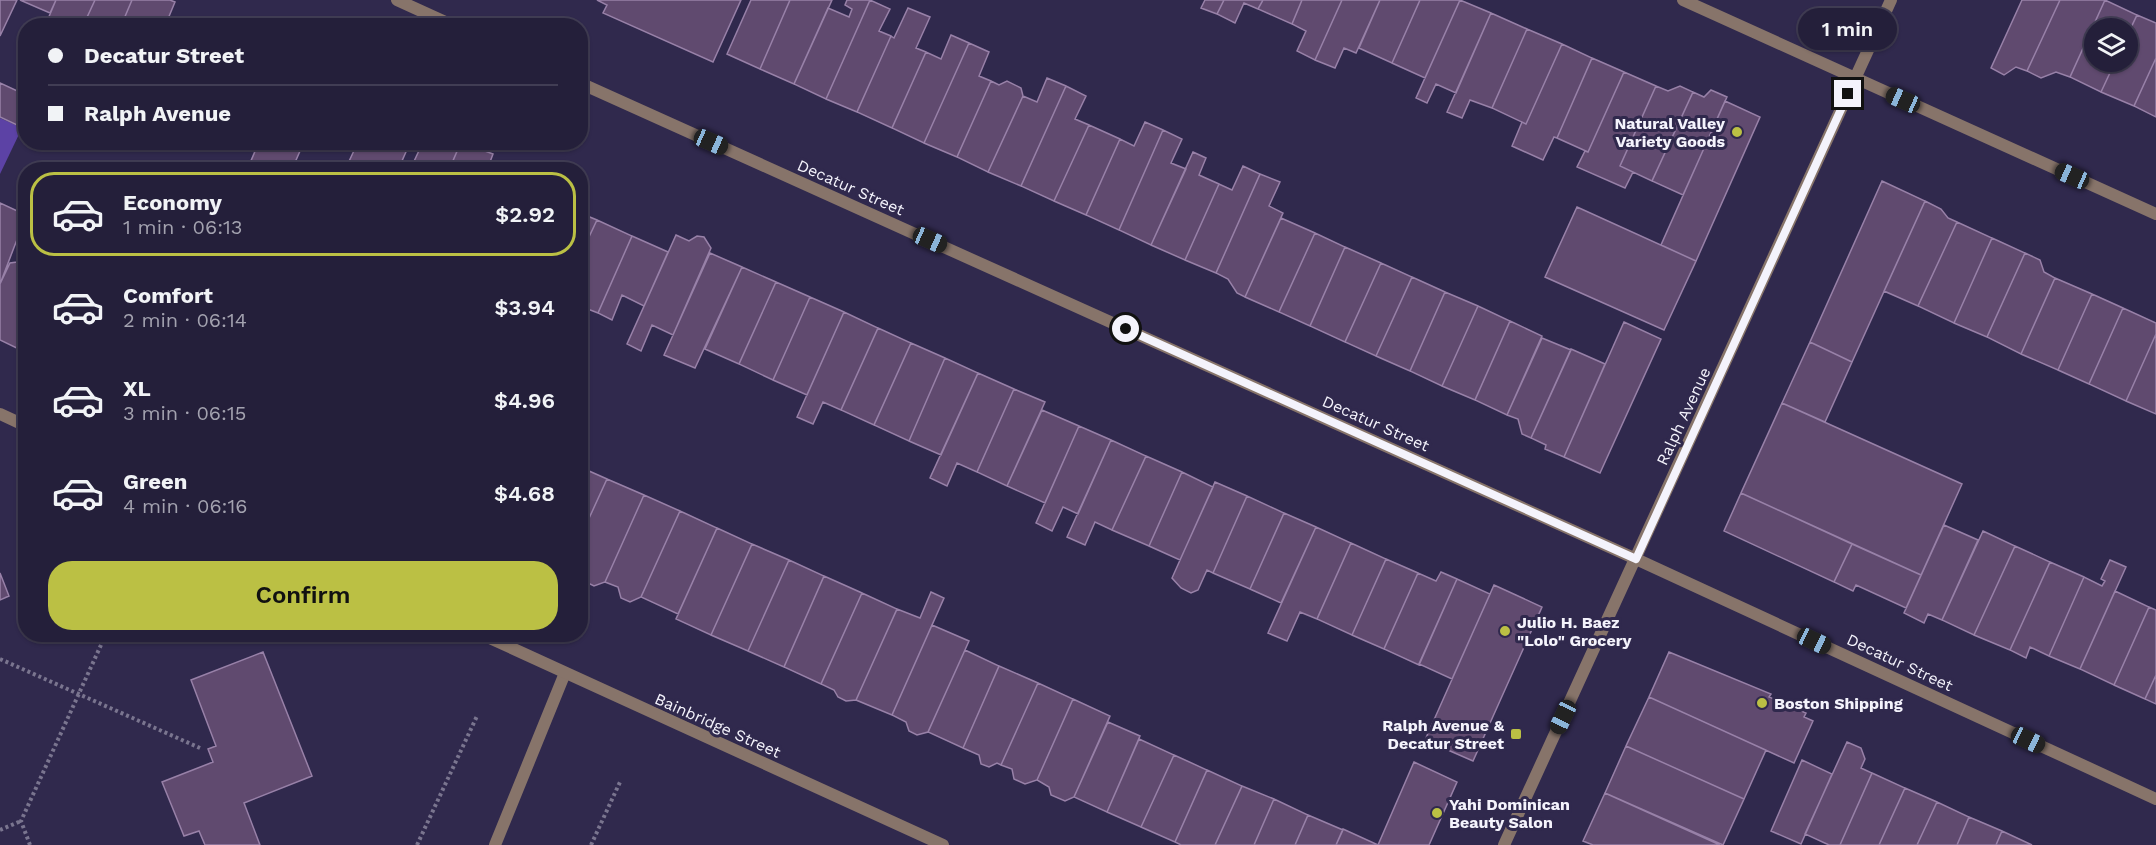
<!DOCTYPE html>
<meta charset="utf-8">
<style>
:root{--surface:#241f3a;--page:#302c45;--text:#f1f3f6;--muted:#a3a2af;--line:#413d54;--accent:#bbc044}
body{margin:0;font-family:"Work Sans",sans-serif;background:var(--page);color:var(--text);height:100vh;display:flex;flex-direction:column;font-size:22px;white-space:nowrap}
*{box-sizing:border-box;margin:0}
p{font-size:20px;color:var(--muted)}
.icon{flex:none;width:33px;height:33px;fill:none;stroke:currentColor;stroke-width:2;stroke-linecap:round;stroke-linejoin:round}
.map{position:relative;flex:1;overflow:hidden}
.details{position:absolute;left:18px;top:162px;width:570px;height:480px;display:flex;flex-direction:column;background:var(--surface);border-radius:24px;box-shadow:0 2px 4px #0004,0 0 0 2px var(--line)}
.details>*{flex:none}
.top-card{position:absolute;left:18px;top:18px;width:570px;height:132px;border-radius:24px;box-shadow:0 2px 4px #0004,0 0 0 2px var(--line);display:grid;align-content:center;height:132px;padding:0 30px;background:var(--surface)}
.fabs{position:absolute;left:2084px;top:18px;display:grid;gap:12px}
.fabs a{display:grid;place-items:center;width:54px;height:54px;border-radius:50%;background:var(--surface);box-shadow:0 2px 4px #0004,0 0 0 2px var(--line);font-size:30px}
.end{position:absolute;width:27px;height:27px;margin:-14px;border:8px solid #f4f3fc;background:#111;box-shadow:0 0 0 3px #111}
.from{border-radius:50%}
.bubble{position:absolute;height:42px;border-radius:21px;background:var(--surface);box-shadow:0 2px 4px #0004,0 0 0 2px var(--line);font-size:20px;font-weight:600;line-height:42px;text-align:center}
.car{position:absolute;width:18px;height:36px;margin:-18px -9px;border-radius:8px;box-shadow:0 0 4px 2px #0007;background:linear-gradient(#222 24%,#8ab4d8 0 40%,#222 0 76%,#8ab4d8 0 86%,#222 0)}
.top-card b{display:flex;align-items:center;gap:21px;height:57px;font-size:22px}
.top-card b+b{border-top:2px solid var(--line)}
.top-card i{width:15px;height:15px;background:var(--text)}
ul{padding:10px 0 0;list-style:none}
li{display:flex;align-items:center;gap:18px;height:84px;margin:0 12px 9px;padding:0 18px;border:3px solid transparent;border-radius:24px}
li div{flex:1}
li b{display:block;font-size:22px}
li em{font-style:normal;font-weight:600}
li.on{border-color:var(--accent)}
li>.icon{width:54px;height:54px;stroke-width:1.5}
.button{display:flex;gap:12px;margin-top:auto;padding:12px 30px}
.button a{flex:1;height:69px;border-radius:24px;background:var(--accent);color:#111;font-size:24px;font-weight:600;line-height:69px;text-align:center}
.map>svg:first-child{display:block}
.green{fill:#5c42a5}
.building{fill:#604a6f;stroke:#9881a8;stroke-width:1.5}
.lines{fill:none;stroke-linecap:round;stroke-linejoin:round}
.path{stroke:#7a758f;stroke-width:4;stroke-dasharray:3 3;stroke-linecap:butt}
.lane{stroke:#87746a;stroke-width:12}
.street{stroke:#87746a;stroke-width:12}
.route{stroke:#f4f3fc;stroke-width:8}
.poi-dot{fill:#bbc044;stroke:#30294d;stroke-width:2}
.labels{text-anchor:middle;stroke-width:6;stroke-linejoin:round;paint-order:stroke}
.poi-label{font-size:16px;font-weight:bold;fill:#f4f3fc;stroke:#30294d;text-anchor:start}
.street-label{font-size:16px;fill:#f4f3fc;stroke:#30294d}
</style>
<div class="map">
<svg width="2156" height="845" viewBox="0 0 2156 845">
<rect width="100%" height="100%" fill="#30294d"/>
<!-- green -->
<path class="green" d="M 0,118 L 22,128 L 0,174 Z"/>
<!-- building -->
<path class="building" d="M 0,0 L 17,0 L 0,36 Z
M 20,0 L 56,0 L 50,13 Z
M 56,0 L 95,0 L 83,26 L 45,26 Z
M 95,0 L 132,0 L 121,26 L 83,26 Z
M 132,0 L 170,0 L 175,2 L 165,26 L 121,26 Z
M 597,0 L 741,0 L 713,62 L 603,13 L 607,5 Z
M 751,0 L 790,0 L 760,69 L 727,54 Z
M 790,0 L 832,0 L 794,84 L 760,69 Z
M 847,0 L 870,0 L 826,99 L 794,84 L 828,8 L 849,17 L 852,9 L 845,5 Z
M 870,0 L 890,9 L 879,31 L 891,36 L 857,112 L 826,99 Z
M 1205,0 L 1224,0 L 1217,14 L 1201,8 Z
M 1224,0 L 1263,0 L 1258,9 L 1244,3 L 1235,23 L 1217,14 Z
M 1263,0 L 1302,0 L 1292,24 L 1258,9 Z
M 1302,0 L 1342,0 L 1315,60 L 1297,51 L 1306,31 L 1292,24 Z
M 1342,0 L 1380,0 L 1356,53 L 1344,48 L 1335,68 L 1315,60 Z
M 1380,0 L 1420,0 L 1392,63 L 1359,48 Z
M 1420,0 L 1460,0 L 1425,78 L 1392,63 Z
M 1460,0 L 1491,13 L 1456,93 L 1436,84 L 1427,103 L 1416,98 Z
M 2022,0 L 2060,0 L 2027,71 L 2016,67 L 2004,75 L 1991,68 Z
M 2060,0 L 2105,0 L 2070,77 L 2056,72 L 2041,78 L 2027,71 Z
M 2105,0 L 2137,15 L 2127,36 L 2127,28 L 2094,28 L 2094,62 L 2115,62 L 2101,92 L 2070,77 Z
M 908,8 L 930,17 L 916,48 L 926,52 L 892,128 L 857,112 L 891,36 L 894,38 Z
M 1491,13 L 1527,29 L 1492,108 L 1470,100 L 1462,118 L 1447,112 Z
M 2137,15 L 2156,23 L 2156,58 L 2134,106 L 2101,92 L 2115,62 L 2127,62 L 2127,36 Z
M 168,18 L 183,26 L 165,26 Z
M 1527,29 L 1562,44 L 1526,124 L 1492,108 Z
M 951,35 L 969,43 L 924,143 L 892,128 L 926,52 L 941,59 Z
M 969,43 L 989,52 L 979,76 L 991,81 L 957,157 L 924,143 Z
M 1562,44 L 1592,58 L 1557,138 L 1554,137 L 1543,160 L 1512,146 L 1522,122 L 1526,124 Z
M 1592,58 L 1624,72 L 1588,152 L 1557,138 Z
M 2156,58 L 2156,117 L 2134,106 Z
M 1624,72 L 1656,86 L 1620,166 L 1633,172 L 1625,188 L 1577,167 L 1585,151 L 1588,152 Z
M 1047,78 L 1066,86 L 1021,186 L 988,172 L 1023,96 L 1037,102 Z
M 991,81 L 999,85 L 1007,81 L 1021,88 L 1023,96 L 988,172 L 957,157 Z
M 0,83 L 26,95 L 26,108 L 17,125 L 0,117 Z
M 1066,86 L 1086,96 L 1075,119 L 1089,125 L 1054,201 L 1021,186 Z
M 1656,86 L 1668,91 L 1680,86 L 1693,92 L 1652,181 L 1620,166 Z
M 1711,90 L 1727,97 L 1683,195 L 1652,181 L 1693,92 L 1704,97 Z
M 1725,101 L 1760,117 L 1696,261 L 1661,245 Z
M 1145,122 L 1163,130 L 1119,230 L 1086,215 L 1120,139 L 1134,146 Z
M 1089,125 L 1120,139 L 1086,215 L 1054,201 Z
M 1163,130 L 1182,139 L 1171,163 L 1186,169 L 1151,245 L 1119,230 Z
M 259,142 L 304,142 L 293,167 L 297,170 L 247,170 Z
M 358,142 L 423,142 L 419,150 L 409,145 L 398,170 L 345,170 Z
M 423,142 L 461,142 L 449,170 L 410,170 Z
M 461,142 L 493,154 L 487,170 L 449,170 Z
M 1193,152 L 1206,158 L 1199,175 L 1219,184 L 1185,260 L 1151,245 Z
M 1243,166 L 1260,174 L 1216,273 L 1185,260 L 1219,184 L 1232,190 Z
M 1260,174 L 1280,182 L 1269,206 L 1283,213 L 1245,297 L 1237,293 L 1228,279 L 1216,273 Z
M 1882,181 L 1925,201 L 1852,362 L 1810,342 Z
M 1925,201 L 1941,209 L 1948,218 L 1957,222 L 1918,306 L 1884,291 Z
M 0,203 L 26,215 L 26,230 L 22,239 L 18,237 L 0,284 Z
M 1577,207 L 1696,261 L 1664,330 L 1545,277 Z
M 580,213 L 597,220 L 580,256 Z
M 1281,218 L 1315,233 L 1279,312 L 1245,297 Z
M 597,220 L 632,236 L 598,313 L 580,306 L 580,256 Z
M 1957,222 L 1992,238 L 1954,323 L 1918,306 Z
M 1315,233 L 1345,247 L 1310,326 L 1279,312 Z
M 676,235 L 689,241 L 697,236 L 704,237 L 711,248 L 673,335 L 652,325 L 641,351 L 627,344 Z
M 632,236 L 668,252 L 644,306 L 622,295 L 612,320 L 598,313 Z
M 1992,238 L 2025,253 L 1987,337 L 1954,323 Z
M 26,243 L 26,350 L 25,352 L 0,340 L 0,284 L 10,263 L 17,262 Z
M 1345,247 L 1381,263 L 1345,342 L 1310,326 Z
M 710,253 L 742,267 L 695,368 L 664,355 Z
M 2025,253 L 2040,260 L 2044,272 L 2055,278 L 2021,354 L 1987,337 Z
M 1381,263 L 1412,277 L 1376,356 L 1345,342 Z
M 742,267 L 776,282 L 739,364 L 705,349 Z
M 1412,277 L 1445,292 L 1410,371 L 1376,356 Z
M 2055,278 L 2092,294 L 2058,370 L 2021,354 Z
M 776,282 L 810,297 L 773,380 L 739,364 Z
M 1445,292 L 1478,306 L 1442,386 L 1410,371 Z
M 2092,294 L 2123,308 L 2089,384 L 2058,370 Z
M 810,297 L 844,312 L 807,395 L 773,380 Z
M 1478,306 L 1510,321 L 1475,400 L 1442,386 Z
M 2123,308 L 2156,323 L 2156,334 L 2126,401 L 2089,384 Z
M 844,312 L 878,328 L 841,410 L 823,402 L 813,424 L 797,417 Z
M 1510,321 L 1542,336 L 1507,415 L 1475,400 Z
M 1624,322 L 1661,339 L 1600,473 L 1564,457 Z
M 878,328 L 911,343 L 874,425 L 841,410 Z
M 2156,334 L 2156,414 L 2126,401 Z
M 1542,338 L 1571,350 L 1531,438 L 1522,434 L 1518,419 L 1507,415 Z
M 1810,342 L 1852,362 L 1825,422 L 1782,403 Z
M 911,343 L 945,358 L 909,441 L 874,425 Z
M 1571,349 L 1605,364 L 1564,457 L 1545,449 L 1546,445 L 1531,438 Z
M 945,358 L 978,373 L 941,455 L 909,441 Z
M 978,373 L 1014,389 L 977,472 L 957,463 L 947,486 L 930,478 Z
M 1014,389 L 1045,402 L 1007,486 L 977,472 Z
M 1782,403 L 1962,484 L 1921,575 L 1741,493 Z
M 1042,410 L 1079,426 L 1045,503 L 1007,486 Z
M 1079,426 L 1111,440 L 1078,514 L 1063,507 L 1052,531 L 1036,523 Z
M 1111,440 L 1146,456 L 1112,530 L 1095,522 L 1085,545 L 1067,537 Z
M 1146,456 L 1182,472 L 1149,546 L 1112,530 Z
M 580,467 L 607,479 L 580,538 Z
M 1182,472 L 1213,487 L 1180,560 L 1149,546 Z
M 607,479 L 644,495 L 605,582 L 594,586 L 586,582 L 584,572 L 580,570 L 580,538 Z
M 1215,482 L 1247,496 L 1213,573 L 1207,570 L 1198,590 L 1191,593 L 1181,588 L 1172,578 Z
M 1741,493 L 1852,544 L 1834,582 L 1724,531 Z
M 644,495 L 680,511 L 641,597 L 630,602 L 621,598 L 618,587 L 605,582 Z
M 1247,496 L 1284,513 L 1250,589 L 1213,573 Z
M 680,511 L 717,528 L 678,614 L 641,597 Z
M 1284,513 L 1316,527 L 1281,603 L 1250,589 Z
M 1944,525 L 1978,540 L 1942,620 L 1928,614 L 1924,623 L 1904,613 Z
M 1316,527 L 1351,543 L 1317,619 L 1300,612 L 1287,641 L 1268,633 Z
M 717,528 L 752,544 L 711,635 L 676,619 Z
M 1983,531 L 2015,546 L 1974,635 L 1942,620 Z
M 1351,543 L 1386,559 L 1352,635 L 1317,619 Z
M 752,544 L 789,560 L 748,651 L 711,635 Z
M 1852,544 L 1921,575 L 1906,608 L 1856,585 L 1853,591 L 1834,582 Z
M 2015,546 L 2050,562 L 2010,650 L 1974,635 Z
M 1386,559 L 1418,573 L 1384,649 L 1352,635 Z
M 789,560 L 824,576 L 784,667 L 748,651 Z
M 2110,560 L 2126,567 L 2080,669 L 2049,656 L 2084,577 L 2102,586 L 2105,581 L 2101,579 Z
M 2050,562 L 2084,577 L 2049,656 L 2030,647 L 2026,658 L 2010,650 Z
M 1441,572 L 1457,579 L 1419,665 L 1384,649 L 1418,573 L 1436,581 Z
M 0,573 L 9,596 L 0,600 Z
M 824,576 L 862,593 L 821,684 L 784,667 Z
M 1457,579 L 1490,594 L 1452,679 L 1419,664 Z
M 1494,585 L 1542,607 L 1473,761 L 1425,740 Z
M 2115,591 L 2149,607 L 2114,685 L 2080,669 Z
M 931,592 L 944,598 L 892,715 L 856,700 L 897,609 L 920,618 Z
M 862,593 L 897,609 L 856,700 L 846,701 L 838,697 L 834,690 L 821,684 Z
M 2149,607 L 2156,610 L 2156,675 L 2145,699 L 2114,685 Z
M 932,625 L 969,641 L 928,732 L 917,735 L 909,731 L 906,722 L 892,715 Z
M 965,650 L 999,666 L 963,748 L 928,732 Z
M 263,652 L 312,776 L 244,803 L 260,845 L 205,845 L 199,831 L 184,836 L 162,782 L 213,762 L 208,749 L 216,746 L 191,680 Z
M 1669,652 L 1771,694 L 1769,697 L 1806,713 L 1804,717 L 1813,721 L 1794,763 L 1649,697 Z
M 999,666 L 1038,683 L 1001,765 L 997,763 L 989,767 L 981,764 L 979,755 L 963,748 Z
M 2156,675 L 2156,704 L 2145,699 Z
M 1038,683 L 1073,699 L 1037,780 L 1025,784 L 1014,779 L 1012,769 L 1001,765 Z
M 1649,697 L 1766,750 L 1744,799 L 1626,746 Z
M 1073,699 L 1110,716 L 1074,797 L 1065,801 L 1051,795 L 1049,787 L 1037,780 Z
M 1108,722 L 1140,736 L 1107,812 L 1074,797 Z
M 1139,739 L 1174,755 L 1141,827 L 1107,812 Z
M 1847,742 L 1861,748 L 1865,759 L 1861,768 L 1872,773 L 1840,845 L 1829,845 L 1805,834 Z
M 1626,746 L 1744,799 L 1723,845 L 1605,793 Z
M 1174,755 L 1207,770 L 1175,842 L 1141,827 Z
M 1802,760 L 1832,774 L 1801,844 L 1771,831 Z
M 1414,762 L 1457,782 L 1429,845 L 1378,845 Z
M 1207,770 L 1242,786 L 1215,845 L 1181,845 L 1175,842 Z
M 1872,773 L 1905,788 L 1879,845 L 1840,845 Z
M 1242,786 L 1274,799 L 1254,845 L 1215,845 Z
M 1905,788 L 1937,802 L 1917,845 L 1879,845 Z
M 1605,793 L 1720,845 L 1593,845 L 1583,841 Z
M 1274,799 L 1308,815 L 1295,845 L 1254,845 Z
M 1937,802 L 1969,817 L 1957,845 L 1917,845 Z
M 1308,815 L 1343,830 L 1336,845 L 1295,845 Z
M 1969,817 L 2002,831 L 1996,845 L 1957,845 Z
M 1343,829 L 1378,845 L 1336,845 Z
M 2002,831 L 2032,845 L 1996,845 Z"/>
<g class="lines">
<!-- path -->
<path class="path" d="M 0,659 L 200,748
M 0,830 L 21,821
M 30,845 L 21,821 L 106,634
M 417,845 L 477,716
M 591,845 L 620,782"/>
<!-- lane -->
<path class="lane" d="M 495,845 L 565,673"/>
<!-- street -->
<path class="street" d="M 397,0 L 454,26
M 1683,0 L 2156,214
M 580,83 L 1636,559 L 2156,799
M 0,414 L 26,426
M 481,634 L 943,845
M 1504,845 L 1891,0"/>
</g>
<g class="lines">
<!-- route -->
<path class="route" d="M 1126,329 L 1636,559 L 1848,94"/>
</g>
<!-- markers -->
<g class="poi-dot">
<circle cx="1737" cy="132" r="6"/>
<circle cx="1505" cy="631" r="6"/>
<circle cx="1762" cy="703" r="6"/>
<rect x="1510" y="728" width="12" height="12" rx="3"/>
<circle cx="1437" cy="813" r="6"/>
</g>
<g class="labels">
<!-- poi labels -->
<g class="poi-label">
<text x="1725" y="129" text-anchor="end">Natural Valley<tspan x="1725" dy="18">Variety Goods</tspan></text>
<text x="1517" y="628">Julio H. Baez<tspan x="1517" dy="18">"Lolo" Grocery</tspan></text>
<text x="1774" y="709">Boston Shipping</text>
<text x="1504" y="731" text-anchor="end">Ralph Avenue &amp;<tspan x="1504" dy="18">Decatur Street</tspan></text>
<text x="1449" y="810">Yahi Dominican<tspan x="1449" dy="18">Beauty Salon</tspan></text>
</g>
<!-- street labels -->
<g class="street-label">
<text transform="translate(851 187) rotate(24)" y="6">Decatur Street</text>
<text transform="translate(1683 416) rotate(-65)" y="6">Ralph Avenue</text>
<text transform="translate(1376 423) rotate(24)" y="6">Decatur Street</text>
<text transform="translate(1900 662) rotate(25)" y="6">Decatur Street</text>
<text transform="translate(718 725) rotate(24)" y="6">Bainbridge Street</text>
</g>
</g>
</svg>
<div class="fabs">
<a><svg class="icon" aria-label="layers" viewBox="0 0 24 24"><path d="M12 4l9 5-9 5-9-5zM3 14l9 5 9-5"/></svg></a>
</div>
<i class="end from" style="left:1126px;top:329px"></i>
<i class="end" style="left:1848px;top:94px"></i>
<div class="bubble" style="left:1798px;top:8px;width:99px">1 min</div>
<i class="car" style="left:1903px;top:100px;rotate:294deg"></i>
<i class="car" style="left:711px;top:142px;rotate:114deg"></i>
<i class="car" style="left:2072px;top:176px;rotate:294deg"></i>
<i class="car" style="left:930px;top:240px;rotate:114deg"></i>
<i class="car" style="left:1814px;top:641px;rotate:115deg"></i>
<i class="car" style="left:1563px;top:717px;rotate:205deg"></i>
<i class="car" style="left:2028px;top:740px;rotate:115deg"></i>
<div class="top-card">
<b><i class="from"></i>Decatur Street</b>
<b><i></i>Ralph Avenue</b>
</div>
<section class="details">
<ul>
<li class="on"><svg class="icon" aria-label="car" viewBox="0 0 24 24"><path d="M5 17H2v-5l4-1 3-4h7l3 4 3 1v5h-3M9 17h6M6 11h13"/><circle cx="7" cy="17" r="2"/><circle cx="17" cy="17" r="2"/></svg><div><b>Economy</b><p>1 min · 06:13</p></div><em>$2.92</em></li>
<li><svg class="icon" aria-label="car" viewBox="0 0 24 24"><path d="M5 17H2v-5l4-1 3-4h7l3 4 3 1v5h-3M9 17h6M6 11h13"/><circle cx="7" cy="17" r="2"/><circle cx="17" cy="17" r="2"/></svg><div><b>Comfort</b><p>2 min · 06:14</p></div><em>$3.94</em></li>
<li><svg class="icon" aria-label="car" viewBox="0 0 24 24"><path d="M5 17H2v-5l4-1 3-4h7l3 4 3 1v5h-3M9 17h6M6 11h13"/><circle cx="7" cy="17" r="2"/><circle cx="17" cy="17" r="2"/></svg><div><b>XL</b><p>3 min · 06:15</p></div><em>$4.96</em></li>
<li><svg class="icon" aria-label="car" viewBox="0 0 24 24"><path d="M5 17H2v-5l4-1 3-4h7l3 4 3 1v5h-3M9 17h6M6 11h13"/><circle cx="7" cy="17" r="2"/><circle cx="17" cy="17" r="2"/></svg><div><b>Green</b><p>4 min · 06:16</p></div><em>$4.68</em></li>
</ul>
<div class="button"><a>Confirm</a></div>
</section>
</div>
